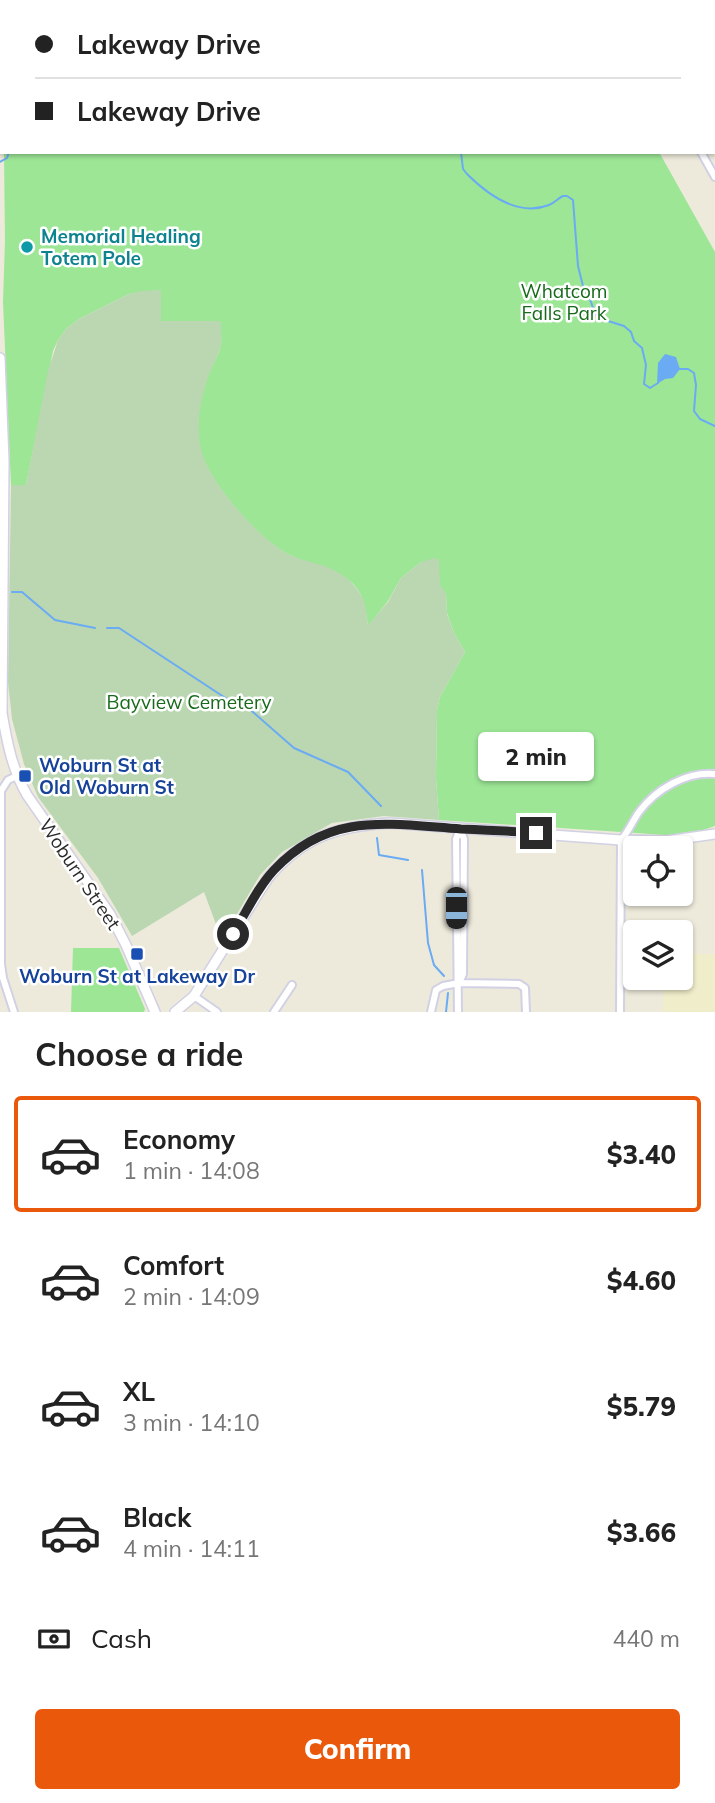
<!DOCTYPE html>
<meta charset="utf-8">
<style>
:root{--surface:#fff;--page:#f6f6f6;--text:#222;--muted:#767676;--line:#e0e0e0;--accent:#ea580c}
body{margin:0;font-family:Mulish,sans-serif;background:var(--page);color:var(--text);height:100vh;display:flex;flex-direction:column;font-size:26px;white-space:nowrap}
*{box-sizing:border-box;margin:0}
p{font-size:23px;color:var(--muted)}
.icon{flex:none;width:38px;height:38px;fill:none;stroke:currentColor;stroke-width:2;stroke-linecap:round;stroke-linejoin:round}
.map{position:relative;height:1012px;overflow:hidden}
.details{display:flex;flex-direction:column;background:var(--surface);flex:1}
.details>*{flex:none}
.banner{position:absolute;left:0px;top:0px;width:716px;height:154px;box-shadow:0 2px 5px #0004;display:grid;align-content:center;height:154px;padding:0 35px;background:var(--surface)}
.buttons{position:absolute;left:623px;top:836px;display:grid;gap:14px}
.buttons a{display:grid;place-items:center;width:70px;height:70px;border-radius:7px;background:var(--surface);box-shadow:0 2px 5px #0004;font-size:35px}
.end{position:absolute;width:32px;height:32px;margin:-16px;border:9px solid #2a2a2a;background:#fff;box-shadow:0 0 0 4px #fff}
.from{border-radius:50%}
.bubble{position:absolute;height:49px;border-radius:7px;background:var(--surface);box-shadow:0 2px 5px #0004;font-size:23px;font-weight:800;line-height:49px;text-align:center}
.car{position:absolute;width:21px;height:42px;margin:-21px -10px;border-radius:9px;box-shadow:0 0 5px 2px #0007;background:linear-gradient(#222 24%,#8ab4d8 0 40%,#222 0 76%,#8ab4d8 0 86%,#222 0)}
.banner b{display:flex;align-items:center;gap:24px;height:66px;font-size:26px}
.banner b+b{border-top:2px solid var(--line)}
.banner i{width:18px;height:18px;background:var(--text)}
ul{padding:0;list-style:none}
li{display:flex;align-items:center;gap:21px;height:116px;margin:0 14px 10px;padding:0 21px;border:4px solid transparent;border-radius:7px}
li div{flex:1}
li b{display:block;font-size:26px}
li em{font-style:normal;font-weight:800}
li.active{border-color:var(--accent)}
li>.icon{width:63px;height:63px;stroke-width:1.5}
h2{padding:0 35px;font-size:32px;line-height:84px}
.pay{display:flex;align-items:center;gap:18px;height:77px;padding:0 35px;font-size:26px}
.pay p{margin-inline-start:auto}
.cta{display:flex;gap:14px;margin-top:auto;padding:14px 35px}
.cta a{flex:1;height:80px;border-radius:7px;background:var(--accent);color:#fff;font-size:28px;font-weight:800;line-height:80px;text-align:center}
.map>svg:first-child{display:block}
.education{fill:#efedca}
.green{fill:#9ce696}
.cemetery{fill:#bad7b2}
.water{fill:#6aabf3}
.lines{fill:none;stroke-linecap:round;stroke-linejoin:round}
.stream{stroke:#6aabf3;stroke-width:2}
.street-casing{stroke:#d2d1e4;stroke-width:10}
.secondary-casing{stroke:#d2d1e4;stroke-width:12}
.street{stroke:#fff;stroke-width:6}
.secondary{stroke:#fff;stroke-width:9}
.route{stroke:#2a2a2a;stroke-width:9}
.culture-dot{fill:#0f9aa8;stroke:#fff;stroke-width:2.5}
.transit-dot{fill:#1a4fb4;stroke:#fff;stroke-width:2.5}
.labels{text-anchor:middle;stroke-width:5;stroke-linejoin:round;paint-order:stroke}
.culture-label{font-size:19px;font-weight:bold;fill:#0d838f;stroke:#fff;text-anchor:start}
.park-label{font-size:19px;fill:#176a1b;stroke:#fff}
.transit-label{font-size:19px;font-weight:bold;fill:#164399;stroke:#fff;text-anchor:start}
.street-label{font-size:19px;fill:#2a2a2a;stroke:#fff}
</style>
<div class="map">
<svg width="715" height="1012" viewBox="0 0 715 1012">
<rect width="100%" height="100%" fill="#edeadb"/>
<!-- education -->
<path class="education" d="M 681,954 L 715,954 L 715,1012 L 663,1012 L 663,978 L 681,978 Z"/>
<!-- green -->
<path class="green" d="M 39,0 L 492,0 L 492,2 L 37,2 Z
M 4,152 L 659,152 L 715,252 L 715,826 L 703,830 L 666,835 L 439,820 L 436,778 L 437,710 L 440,697 L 465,652 L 454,633 L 447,613 L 446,594 L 421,562 L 401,578 L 388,601 L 368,626 C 366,610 364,593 351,582 C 340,572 306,562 292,556 C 262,544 210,483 201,452 C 194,427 200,397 209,373 C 213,364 220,353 221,343 C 222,336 220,328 219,321 L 161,321 L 161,290 L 129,294 L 79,319 L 67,328 L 58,340 L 53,351 L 26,485 L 11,485 L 3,302 L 5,241 Z
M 73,948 L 119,948 L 145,1009 L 144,1012 L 71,1012 Z"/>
<!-- cemetery -->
<path class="cemetery" d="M 161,290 L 161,321 L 219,321 L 221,323 C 221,330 222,338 221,345 C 218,357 211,368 207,380 C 200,402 196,425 201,448 C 206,479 260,540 288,554 C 297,559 308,561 318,564 C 337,569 355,581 363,599 C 367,607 366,617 368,625 L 388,602 L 401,578 L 421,562 L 435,558 L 439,560 L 440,585 L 446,593 L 447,614 L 454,633 L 465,652 L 440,697 L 437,710 L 436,778 L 439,820 L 384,816 L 332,823 L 282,852 L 260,875 L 227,931 L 220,935 L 204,892 L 132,936 L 98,878 L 38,797 L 24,764 L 12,719 L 8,682 L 11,485 L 26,485 L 48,371 L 58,340 L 67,328 L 79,319 L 129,294 L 141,291 Z"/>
<!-- water -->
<path class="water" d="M 665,354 L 676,357 L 680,369 L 673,378 L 665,379 L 657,384 L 658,363 Z"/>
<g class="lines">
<!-- stream -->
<path class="stream" d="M 110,0 L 113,2
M 96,2 L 99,0
M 461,152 L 463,169 L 467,174 C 488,195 518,217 549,205 C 555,203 558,198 563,196 L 567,196 L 573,200 L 578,266 L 583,286 L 589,296 L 595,314 L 605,320 L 624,326 L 631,332 L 634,341 L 642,348 L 646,365 L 644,384 L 650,388 L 658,383
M 0,162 L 7,158 L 9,152
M 678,369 L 688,369 L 694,373 L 696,385 L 694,411 L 700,419 L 715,426
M 12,592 L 22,592 L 55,620 L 95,628
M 107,628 L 119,628 L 227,699
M 246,706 L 294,748 L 348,772 L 381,806
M 377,838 L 379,855 L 408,860
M 422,870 L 428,943 L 434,965 L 444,976
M 446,1012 L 448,993"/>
<defs>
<path id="street" d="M 497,0 L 497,2
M 572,0 L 573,2
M 651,0 L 651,2
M 714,36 L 715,35
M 714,117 L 715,117
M 701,152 L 715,177
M 621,957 L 635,957
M 459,983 L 463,974 L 464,839 L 460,829
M 194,996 L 217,1012
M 14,1012 L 3,978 L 1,964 L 1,791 L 8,780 L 17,776
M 274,1012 L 292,985
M 431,1012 L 436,990 L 443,986 L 459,983 L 519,984 L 525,988 L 526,1012
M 458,1012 L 456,839 L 460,829
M 620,1012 L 621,840 C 629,831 632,822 639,812 C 656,789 687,771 715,774"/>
<path id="secondary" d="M 3,2 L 3,0
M 27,2 L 28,0
M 0,31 L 2,31
M 0,111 L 2,52
M 0,358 L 4,461 L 2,713 C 7,742 12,769 27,795 L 110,914 L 126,945 L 155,1012
M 175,1012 L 194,996 L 268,878 C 303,837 337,826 390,823 L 621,840 L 666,841 L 715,834"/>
</defs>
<!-- street casing -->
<use href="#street" class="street-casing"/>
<!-- secondary casing -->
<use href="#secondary" class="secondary-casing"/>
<!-- street -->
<use href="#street" class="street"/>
<!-- secondary -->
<use href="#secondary" class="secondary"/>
</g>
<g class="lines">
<!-- route -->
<path class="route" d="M 233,934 C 246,913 257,888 274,870 C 330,811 388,824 461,829 C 486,830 511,831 536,833"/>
</g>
<!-- markers -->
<circle class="culture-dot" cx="27" cy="247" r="7"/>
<g class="transit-dot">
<rect x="18" y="769" width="14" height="14" rx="3.5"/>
<rect x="130" y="947" width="14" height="14" rx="3.5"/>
</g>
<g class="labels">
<!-- culture labels -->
<g class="culture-label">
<text x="41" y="243">Memorial Healing<tspan x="41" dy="22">Totem Pole</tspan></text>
</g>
<!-- park labels -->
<g class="park-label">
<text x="564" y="298">Whatcom<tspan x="564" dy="22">Falls Park</tspan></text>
<text x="189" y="709">Bayview Cemetery</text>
</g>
<!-- transit labels -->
<g class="transit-label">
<text x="39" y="772">Woburn St at<tspan x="39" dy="22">Old Woburn St</tspan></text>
<text x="137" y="983" text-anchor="middle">Woburn St at Lakeway Dr</text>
</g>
<!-- street labels -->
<g class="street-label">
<text transform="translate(80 874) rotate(56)" y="7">Woburn Street</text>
</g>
</g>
</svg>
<div class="buttons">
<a><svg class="icon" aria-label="locate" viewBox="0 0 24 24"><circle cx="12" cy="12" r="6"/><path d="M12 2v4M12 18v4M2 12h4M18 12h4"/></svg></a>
<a><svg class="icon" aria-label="layers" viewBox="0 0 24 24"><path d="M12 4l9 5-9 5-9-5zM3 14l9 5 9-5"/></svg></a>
</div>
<i class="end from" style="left:233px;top:934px"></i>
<i class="end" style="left:536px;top:833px"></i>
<div class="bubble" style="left:478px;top:732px;width:116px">2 min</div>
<i class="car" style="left:456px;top:908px;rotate:180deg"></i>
<div class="banner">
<b><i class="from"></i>Lakeway Drive</b>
<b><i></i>Lakeway Drive</b>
</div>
</div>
<section class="details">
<h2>Choose a ride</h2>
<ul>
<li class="active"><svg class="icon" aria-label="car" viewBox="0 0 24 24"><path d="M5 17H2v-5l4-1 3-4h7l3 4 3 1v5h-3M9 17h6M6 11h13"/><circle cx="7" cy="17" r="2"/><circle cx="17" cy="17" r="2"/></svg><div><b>Economy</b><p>1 min · 14:08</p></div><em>$3.40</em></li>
<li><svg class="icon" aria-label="car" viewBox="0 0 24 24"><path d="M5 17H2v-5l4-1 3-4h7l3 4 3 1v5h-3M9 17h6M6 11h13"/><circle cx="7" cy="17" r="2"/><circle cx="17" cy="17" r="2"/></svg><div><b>Comfort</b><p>2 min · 14:09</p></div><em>$4.60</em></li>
<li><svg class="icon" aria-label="car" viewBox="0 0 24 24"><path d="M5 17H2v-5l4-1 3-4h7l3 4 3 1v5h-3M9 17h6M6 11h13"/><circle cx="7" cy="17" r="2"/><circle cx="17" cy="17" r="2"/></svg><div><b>XL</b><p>3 min · 14:10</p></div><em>$5.79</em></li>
<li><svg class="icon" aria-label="car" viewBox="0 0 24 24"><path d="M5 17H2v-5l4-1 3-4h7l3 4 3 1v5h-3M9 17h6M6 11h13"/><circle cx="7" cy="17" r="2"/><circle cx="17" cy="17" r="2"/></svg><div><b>Black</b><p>4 min · 14:11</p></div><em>$3.66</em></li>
</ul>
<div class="pay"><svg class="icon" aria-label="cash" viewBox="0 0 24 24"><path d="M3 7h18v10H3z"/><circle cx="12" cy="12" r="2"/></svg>Cash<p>440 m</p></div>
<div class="cta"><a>Confirm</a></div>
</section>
